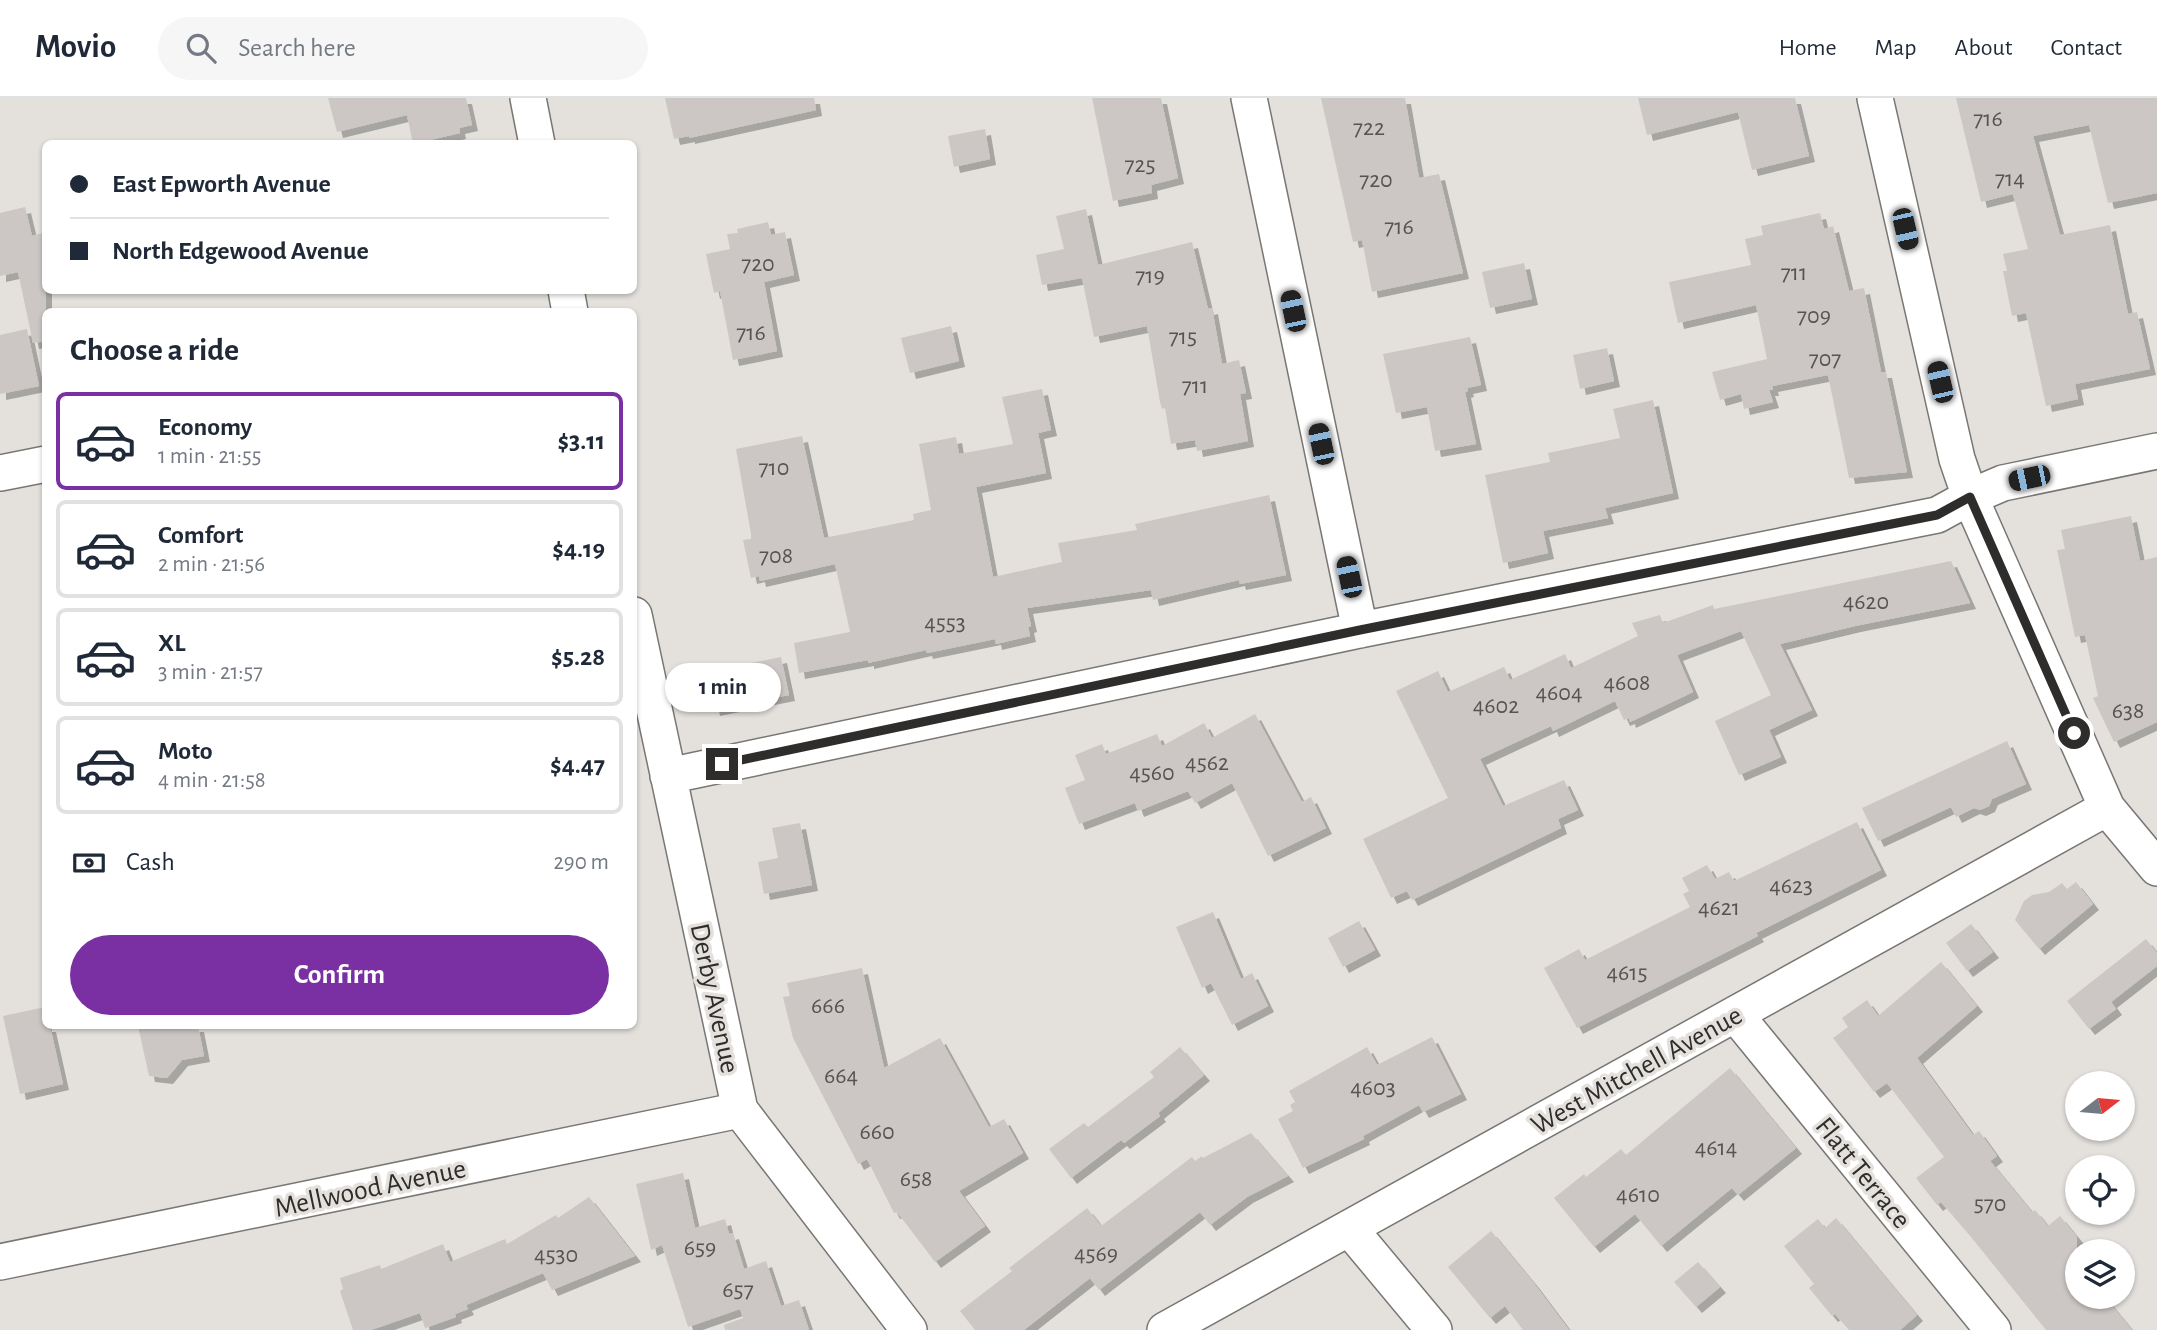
<!DOCTYPE html>
<meta charset="utf-8">
<style>
:root{--surface:#fff;--page:#f6f6f7;--text:#1f2937;--muted:#747a83;--line:#e0e1e3;--accent:#7a30a2}
body{margin:0;font-family:"Alegreya Sans",sans-serif;background:var(--page);color:var(--text);height:100vh;display:flex;flex-direction:column;font-size:26px;white-space:nowrap}
*{box-sizing:border-box;margin:0}
p{font-size:23px;color:var(--muted)}
.icon{flex:none;width:38px;height:38px;fill:none;stroke:currentColor;stroke-width:2;stroke-linecap:round;stroke-linejoin:round}
.map{position:relative;flex:1;overflow:hidden}
.panel{position:absolute;left:42px;top:210px;width:595px;height:721px;display:flex;flex-direction:column;background:var(--surface);border-radius:10px;box-shadow:0 2px 5px #0004}
.panel>*{flex:none}
.top-card{position:absolute;left:42px;top:42px;width:595px;height:154px;border-radius:10px;box-shadow:0 2px 5px #0004;display:grid;align-content:center;height:154px;padding:0 28px;background:var(--surface)}
.needle{width:46px;rotate:74deg}
.fabs{position:absolute;left:2065px;top:973px;display:grid;gap:14px}
.fabs a{display:grid;place-items:center;width:70px;height:70px;border-radius:50%;background:var(--surface);box-shadow:0 2px 5px #0004;font-size:35px}
.end{position:absolute;width:32px;height:32px;margin:-16px;border:9px solid #2e2d2c;background:#fff;box-shadow:0 0 0 4px #fff}
.from{border-radius:50%}
.bubble{position:absolute;height:49px;border-radius:24px;background:var(--surface);box-shadow:0 2px 5px #0004;font-size:23px;font-weight:600;line-height:49px;text-align:center}
.car{position:absolute;width:21px;height:42px;margin:-21px -10px;border-radius:9px;box-shadow:0 0 5px 2px #0007;background:linear-gradient(#222 24%,#8ab4d8 0 40%,#222 0 76%,#8ab4d8 0 86%,#222 0)}
.top-card b{display:flex;align-items:center;gap:24px;height:66px;font-size:26px}
.top-card b+b{border-top:2px solid var(--line)}
.top-card i{width:18px;height:18px;background:var(--text)}
ul{padding:0;list-style:none}
li{display:flex;align-items:center;gap:21px;height:98px;margin:0 14px 10px;padding:0 14px;border:4px solid var(--line);border-radius:10px}
li div{flex:1}
li b{display:block;font-size:26px}
li em{font-style:normal;font-weight:600}
li.on{border-color:var(--accent)}
li>.icon{width:63px;height:63px;stroke-width:1.5}
h2{padding:0 28px;font-size:32px;line-height:84px}
.pay{display:flex;align-items:center;gap:18px;height:77px;padding:0 28px;font-size:26px}
.pay p{margin-inline-start:auto}
.action{display:flex;gap:14px;margin-top:auto;padding:14px 28px}
.action a{flex:1;height:80px;border-radius:42px;background:var(--accent);color:#fff;font-size:28px;font-weight:600;line-height:80px;text-align:center}
header{display:flex;align-items:center;gap:42px;box-sizing:border-box;height:98px;padding:0 35px;background:var(--surface);border-bottom:2px solid var(--line)}
header strong{font-size:33px}
nav{display:flex;gap:38px;margin-inline-start:auto;font-size:24px}
.search{width:490px;height:63px;background:var(--page);display:flex;align-items:center;gap:18px;box-sizing:border-box;padding:0 24px;border-radius:38px;color:var(--muted);font-size:26px}
.map>svg:first-child{display:block}
.building{fill:#ccc7c4;filter:url(#shadow)}
.lines{fill:none;stroke-linecap:round;stroke-linejoin:round}
.street-casing{stroke:#797773;stroke-width:38}
.street{stroke:#fff;stroke-width:35}
.route{stroke:#2e2d2c;stroke-width:9}
.labels{text-anchor:middle;stroke-width:7;stroke-linejoin:round;paint-order:stroke}
.number-label{font-size:24px;fill:#565452}
.street-label{font-size:28px;fill:#2e2d2c;stroke:#e4e1dd}
</style>
<header>
<strong>Movio</strong>
<div class="search"><svg class="icon" aria-label="search" viewBox="0 0 24 24"><circle cx="10" cy="10" r="6"/><path d="M15 15l6 6"/></svg>Search here</div>
<nav><a>Home</a><a>Map</a><a>About</a><a>Contact</a></nav>
</header>
<div class="map">
<svg width="2157" height="1232" viewBox="0 0 2157 1232">
<defs>
<filter id="shadow"><feDropShadow dx="6" dy="6" stdDeviation="0" flood-color="#0004"/></filter>
</defs>
<rect width="100%" height="100%" fill="#e4e1dd"/>
<!-- building -->
<path class="building" d="M 328,0 L 466,0 L 472,27 L 459,30 L 460,35 L 413,46 L 407,17 L 337,34 Z
M 665,0 L 814,0 L 816,12 L 689,40 L 689,38 L 674,41 Z
M 1092,0 L 1161,0 L 1178,80 L 1151,87 L 1152,95 L 1113,103 Z
M 1321,0 L 1405,0 L 1419,80 L 1439,76 L 1463,175 L 1372,194 L 1362,142 L 1353,144 Z
M 1638,0 L 1795,0 L 1809,58 L 1752,72 L 1738,14 L 1647,37 Z
M 1956,0 L 2157,0 L 2157,95 L 2108,105 L 2089,27 L 2033,38 L 2060,137 L 2110,127 L 2128,216 L 2137,214 L 2150,271 L 2075,286 L 2078,301 L 2046,308 L 2026,215 L 2012,218 L 2003,173 L 2007,173 L 2003,156 L 2028,151 L 2013,96 L 1981,104 Z
M 985,31 L 990,61 L 954,69 L 948,38 Z
M 25,109 L 32,138 L 46,134 L 46,243 L 33,245 L 18,174 L 0,178 L 0,115 Z
M 1086,111 L 1098,167 L 1192,144 L 1208,211 L 1212,210 L 1222,266 L 1239,262 L 1246,295 L 1240,296 L 1248,343 L 1197,353 L 1195,342 L 1171,346 L 1165,310 L 1162,311 L 1160,304 L 1147,228 L 1094,239 L 1082,180 L 1042,187 L 1036,157 L 1064,151 L 1056,118 Z
M 1820,115 L 1824,131 L 1833,128 L 1849,193 L 1864,190 L 1881,274 L 1886,274 L 1907,374 L 1849,380 L 1828,277 L 1772,288 L 1773,292 L 1769,292 L 1773,304 L 1744,311 L 1741,296 L 1720,302 L 1712,274 L 1767,261 L 1756,207 L 1678,225 L 1669,184 L 1751,167 L 1745,141 L 1763,137 L 1761,128 Z
M 768,124 L 771,137 L 785,134 L 794,177 L 764,184 L 777,253 L 733,262 L 720,193 L 714,195 L 706,156 L 730,151 L 727,136 L 738,135 L 737,131 Z
M 1524,165 L 1532,201 L 1490,210 L 1482,174 Z
M 951,228 L 959,263 L 910,275 L 901,240 Z
M 27,231 L 39,288 L 0,296 L 0,237 Z
M 1470,239 L 1481,287 L 1467,290 L 1468,293 L 1465,294 L 1476,346 L 1435,353 L 1427,309 L 1396,315 L 1383,256 Z
M 1607,250 L 1614,283 L 1580,291 L 1573,257 Z
M 1042,291 L 1051,332 L 1038,335 L 1046,375 L 976,389 L 993,479 L 1062,464 L 1058,445 L 1137,432 L 1135,426 L 1269,397 L 1286,477 L 1240,486 L 1239,482 L 1153,502 L 1151,492 L 1027,510 L 1031,528 L 1028,529 L 1030,538 L 996,546 L 995,541 L 927,555 L 926,552 L 868,565 L 868,562 L 799,575 L 794,545 L 850,534 L 835,466 L 760,483 L 759,478 L 751,480 L 743,442 L 751,441 L 751,436 L 736,351 L 802,338 L 824,440 L 914,422 L 913,416 L 931,412 L 919,346 L 956,339 L 959,356 L 1013,346 L 1002,299 Z
M 1653,302 L 1673,395 L 1605,410 L 1608,420 L 1543,433 L 1548,455 L 1503,465 L 1485,377 L 1550,364 L 1548,355 L 1620,340 L 1613,311 Z
M 2131,418 L 2140,463 L 2157,459 L 2157,624 L 2114,644 L 2093,600 L 2098,598 L 2085,537 L 2075,539 L 2057,452 L 2065,451 L 2061,432 Z
M 1951,463 L 1970,505 L 1855,528 L 1780,546 L 1812,612 L 1769,632 L 1781,659 L 1739,677 L 1715,623 L 1771,597 L 1741,533 L 1677,557 L 1693,594 L 1630,624 L 1629,620 L 1624,622 L 1615,603 L 1553,633 L 1551,628 L 1480,661 L 1503,708 L 1564,682 L 1578,712 L 1558,721 L 1561,730 L 1412,802 L 1407,793 L 1391,800 L 1363,741 L 1448,700 L 1396,593 L 1438,573 L 1448,594 L 1504,569 L 1510,582 L 1565,556 L 1571,570 L 1638,538 L 1632,525 L 1660,517 L 1663,525 L 1713,507 L 1714,511 Z
M 781,559 L 789,597 L 714,612 L 707,574 Z
M 1255,616 L 1302,704 L 1311,699 L 1326,730 L 1268,758 L 1232,685 L 1195,705 L 1188,693 L 1138,713 L 1135,705 L 1079,726 L 1065,690 L 1085,682 L 1075,657 L 1102,646 L 1106,656 L 1157,636 L 1162,648 L 1204,625 L 1212,640 Z
M 2007,643 L 2026,686 L 1992,701 L 1989,708 L 1980,712 L 1974,710 L 1956,719 L 1951,709 L 1878,743 L 1862,710 Z
M 1857,724 L 1881,772 L 1756,835 L 1758,838 L 1577,930 L 1544,870 L 1579,851 L 1585,862 L 1690,809 L 1683,796 L 1689,793 L 1682,780 L 1707,767 L 1715,781 L 1729,774 L 1734,783 Z
M 800,725 L 812,787 L 764,796 L 758,764 L 778,760 L 772,730 Z
M 2076,784 L 2093,806 L 2039,851 L 2015,822 L 2024,803 L 2032,797 L 2049,794 L 2062,785 L 2067,791 Z
M 1213,814 L 1241,881 L 1252,875 L 1268,908 L 1232,927 L 1211,885 L 1202,890 L 1176,829 Z
M 1359,823 L 1375,852 L 1343,869 L 1328,840 Z
M 1971,826 L 1993,854 L 1967,873 L 1946,845 Z
M 2146,841 L 2157,855 L 2157,868 L 2111,904 L 2116,911 L 2089,931 L 2067,903 Z
M 1941,864 L 1977,908 L 1917,960 L 1973,1037 L 1979,1033 L 1997,1058 L 1990,1063 L 2032,1114 L 2035,1112 L 2048,1128 L 2060,1118 L 2077,1139 L 2077,1199 L 2105,1199 L 2132,1232 L 2046,1232 L 1971,1139 L 1941,1104 L 1937,1107 L 1916,1080 L 1944,1059 L 1887,985 L 1874,994 L 1833,940 L 1848,929 L 1842,920 L 1867,902 L 1878,918 Z
M 862,870 L 884,970 L 940,940 L 989,1029 L 1004,1021 L 1023,1055 L 959,1093 L 985,1128 L 935,1164 L 897,1114 L 894,1115 L 867,1061 L 858,1066 L 793,940 L 783,899 L 790,898 L 787,885 Z
M 45,909 L 46,928 L 50,928 L 63,986 L 20,996 L 3,918 Z
M 138,928 L 198,928 L 204,958 L 182,962 L 167,980 L 149,978 Z
M 1432,939 L 1461,996 L 1423,1014 L 1419,1007 L 1363,1038 L 1364,1041 L 1303,1070 L 1278,1021 L 1293,1013 L 1290,1007 L 1295,1004 L 1289,993 L 1367,949 L 1377,967 Z
M 1180,949 L 1204,977 L 1158,1015 L 1160,1018 L 1124,1045 L 1121,1042 L 1071,1080 L 1049,1051 L 1084,1025 L 1088,1029 L 1154,979 L 1150,974 Z
M 1730,970 L 1796,1050 L 1738,1097 L 1732,1090 L 1661,1148 L 1635,1116 L 1594,1149 L 1554,1100 L 1584,1076 L 1586,1079 L 1621,1051 L 1626,1057 Z
M 1251,1035 L 1288,1078 L 1247,1099 L 1210,1127 L 1200,1114 L 1099,1192 L 1090,1180 L 1024,1232 L 975,1232 L 960,1213 L 1012,1173 L 1009,1170 L 1087,1110 L 1101,1128 L 1192,1059 L 1195,1063 L 1202,1058 L 1203,1060 Z
M 683,1075 L 695,1130 L 725,1121 L 729,1136 L 733,1135 L 744,1171 L 766,1163 L 781,1208 L 799,1202 L 809,1232 L 725,1232 L 724,1227 L 743,1220 L 740,1211 L 688,1229 L 662,1147 L 651,1152 L 636,1086 Z
M 589,1099 L 635,1158 L 552,1192 L 543,1175 L 466,1207 L 468,1211 L 455,1216 L 456,1219 L 425,1230 L 420,1215 L 371,1232 L 353,1232 L 340,1193 L 343,1191 L 340,1180 L 380,1167 L 381,1171 L 443,1146 L 450,1164 L 505,1141 L 507,1146 L 556,1117 L 558,1120 Z
M 1836,1120 L 1917,1217 L 1900,1232 L 1849,1232 L 1835,1216 L 1832,1218 L 1809,1190 L 1814,1186 L 1784,1148 L 1818,1121 L 1825,1130 Z
M 1491,1133 L 1533,1184 L 1569,1232 L 1523,1232 L 1505,1208 L 1490,1220 L 1448,1169 Z
M 1698,1164 L 1720,1189 L 1696,1209 L 1674,1184 Z"/>
<g class="lines">
<defs>
<path id="street" d="M 528,0 L 537,46
M 1249,0 L 1360,532
M 1875,0 L 1957,361 L 1970,399 L 2107,710 L 2157,770
M 566,192 L 570,214
M 0,375 L 46,366
M 634,517 L 740,1012 L 909,1232
M 668,678 L 1360,532 L 1937,417 L 1970,399 L 2003,385 L 2157,353
M 1735,916 L 1993,1232
M 1349,1130 L 1434,1232
M 0,1164 L 740,1012
M 1165,1232 L 2107,710"/>
</defs>
<!-- street casing -->
<use href="#street" class="street-casing"/>
<!-- street -->
<use href="#street" class="street"/>
</g>
<g class="lines">
<!-- route -->
<path class="route" d="M 722,666 L 1360,532 L 1937,417 L 1970,399 L 2074,635"/>
</g>
<g class="labels">
<!-- number labels -->
<g class="number-label">
<text x="1988" y="28">716</text>
<text x="1369" y="37">722</text>
<text x="1140" y="74">725</text>
<text x="2010" y="88">714</text>
<text x="1376" y="89">720</text>
<text x="1399" y="136">716</text>
<text x="758" y="173">720</text>
<text x="1794" y="182">711</text>
<text x="1150" y="185">719</text>
<text x="1814" y="225">709</text>
<text x="751" y="242">716</text>
<text x="1183" y="246">715</text>
<text x="1825" y="268">707</text>
<text x="1195" y="295">711</text>
<text x="774" y="377">710</text>
<text x="776" y="465">708</text>
<text x="1866" y="511">4620</text>
<text x="945" y="532">4553</text>
<text x="1627" y="592">4608</text>
<text x="1559" y="602">4604</text>
<text x="1496" y="615">4602</text>
<text x="2128" y="620">638</text>
<text x="1207" y="672">4562</text>
<text x="1152" y="682">4560</text>
<text x="1791" y="795">4623</text>
<text x="1719" y="817">4621</text>
<text x="1627" y="882">4615</text>
<text x="828" y="915">666</text>
<text x="841" y="985">664</text>
<text x="1373" y="997">4603</text>
<text x="877" y="1041">660</text>
<text x="1716" y="1057">4614</text>
<text x="916" y="1088">658</text>
<text x="1638" y="1104">4610</text>
<text x="1990" y="1113">570</text>
<text x="700" y="1157">659</text>
<text x="1096" y="1163">4569</text>
<text x="556" y="1164">4530</text>
<text x="738" y="1199">657</text>
</g>
<!-- street labels -->
<g class="street-label">
<text transform="translate(716 900) rotate(78)" y="10">Derby Avenue</text>
<text transform="translate(1636 971) rotate(-29)" y="10">West Mitchell Avenue</text>
<text transform="translate(1864 1074) rotate(51)" y="10">Flatt Terrace</text>
<text transform="translate(370 1089) rotate(-12)" y="10">Mellwood Avenue</text>
</g>
</g>
</svg>
<div class="fabs">
<a><svg class="needle" viewBox="-14 -14 28 28"><path d="M0-13l5 13h-10z" fill="#e53935"/><path d="M0 13l5-13h-10z" fill="#747a83"/></svg></a>
<a><svg class="icon" aria-label="locate" viewBox="0 0 24 24"><circle cx="12" cy="12" r="6"/><path d="M12 2v4M12 18v4M2 12h4M18 12h4"/></svg></a>
<a><svg class="icon" aria-label="layers" viewBox="0 0 24 24"><path d="M12 4l9 5-9 5-9-5zM3 14l9 5 9-5"/></svg></a>
</div>
<i class="end from" style="left:2074px;top:635px"></i>
<i class="end" style="left:722px;top:666px"></i>
<div class="bubble" style="left:665px;top:565px;width:116px">1 min</div>
<i class="car" style="left:1905px;top:131px;rotate:167deg"></i>
<i class="car" style="left:1293px;top:213px;rotate:348deg"></i>
<i class="car" style="left:1940px;top:284px;rotate:347deg"></i>
<i class="car" style="left:1321px;top:346px;rotate:348deg"></i>
<i class="car" style="left:2029px;top:380px;rotate:258deg"></i>
<i class="car" style="left:1349px;top:479px;rotate:348deg"></i>
<div class="top-card">
<b><i class="from"></i>East Epworth Avenue</b>
<b><i></i>North Edgewood Avenue</b>
</div>
<section class="panel">
<h2>Choose a ride</h2>
<ul>
<li class="on"><svg class="icon" aria-label="car" viewBox="0 0 24 24"><path d="M5 17H2v-5l4-1 3-4h7l3 4 3 1v5h-3M9 17h6M6 11h13"/><circle cx="7" cy="17" r="2"/><circle cx="17" cy="17" r="2"/></svg><div><b>Economy</b><p>1 min · 21:55</p></div><em>$3.11</em></li>
<li><svg class="icon" aria-label="car" viewBox="0 0 24 24"><path d="M5 17H2v-5l4-1 3-4h7l3 4 3 1v5h-3M9 17h6M6 11h13"/><circle cx="7" cy="17" r="2"/><circle cx="17" cy="17" r="2"/></svg><div><b>Comfort</b><p>2 min · 21:56</p></div><em>$4.19</em></li>
<li><svg class="icon" aria-label="car" viewBox="0 0 24 24"><path d="M5 17H2v-5l4-1 3-4h7l3 4 3 1v5h-3M9 17h6M6 11h13"/><circle cx="7" cy="17" r="2"/><circle cx="17" cy="17" r="2"/></svg><div><b>XL</b><p>3 min · 21:57</p></div><em>$5.28</em></li>
<li><svg class="icon" aria-label="car" viewBox="0 0 24 24"><path d="M5 17H2v-5l4-1 3-4h7l3 4 3 1v5h-3M9 17h6M6 11h13"/><circle cx="7" cy="17" r="2"/><circle cx="17" cy="17" r="2"/></svg><div><b>Moto</b><p>4 min · 21:58</p></div><em>$4.47</em></li>
</ul>
<div class="pay"><svg class="icon" aria-label="cash" viewBox="0 0 24 24"><path d="M3 7h18v10H3z"/><circle cx="12" cy="12" r="2"/></svg>Cash<p>290 m</p></div>
<div class="action"><a>Confirm</a></div>
</section>
</div>
